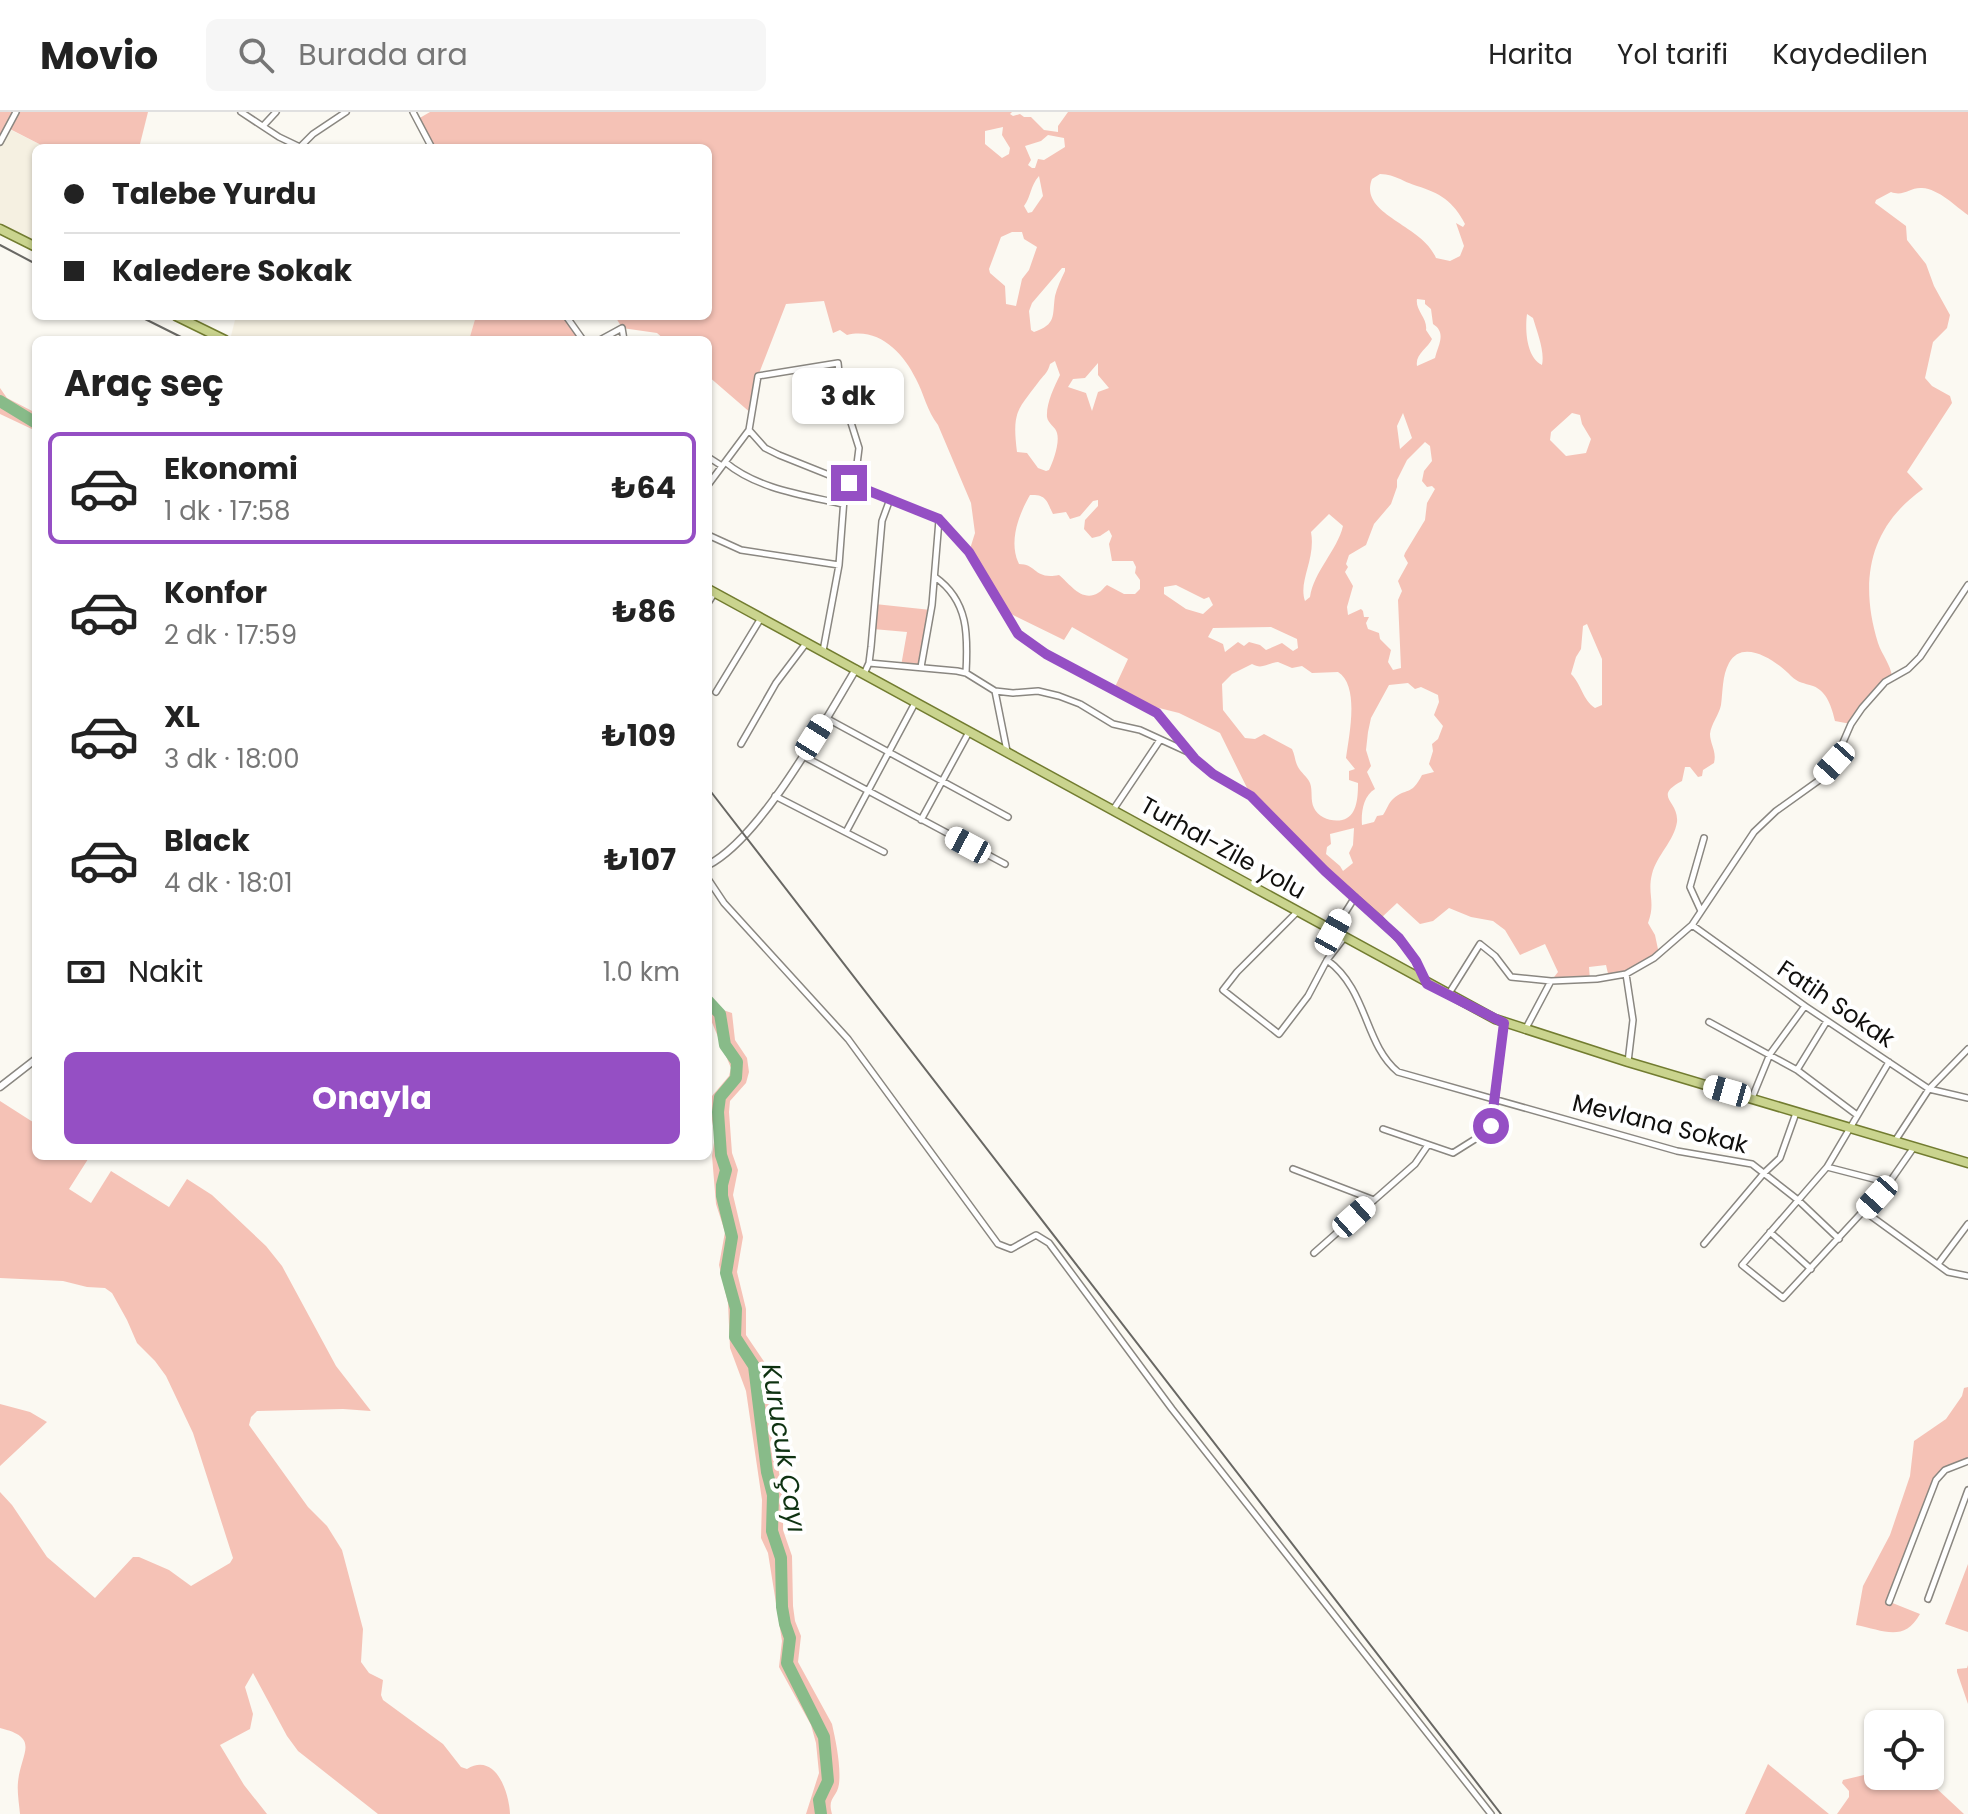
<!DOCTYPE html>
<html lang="tr">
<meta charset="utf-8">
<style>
:root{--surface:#fff;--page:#f6f6f6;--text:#222;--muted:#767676;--line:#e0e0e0;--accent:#954fc4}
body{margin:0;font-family:Poppins,sans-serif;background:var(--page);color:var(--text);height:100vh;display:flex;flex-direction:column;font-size:30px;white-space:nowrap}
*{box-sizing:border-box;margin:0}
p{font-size:26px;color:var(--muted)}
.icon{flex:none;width:44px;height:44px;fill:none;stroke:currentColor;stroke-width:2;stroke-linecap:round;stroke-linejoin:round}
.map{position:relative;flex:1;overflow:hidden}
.panel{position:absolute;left:32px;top:224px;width:680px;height:824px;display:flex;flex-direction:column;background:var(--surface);border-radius:12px;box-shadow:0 2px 6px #0004}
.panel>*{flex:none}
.banner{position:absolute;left:32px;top:32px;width:680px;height:176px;border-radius:12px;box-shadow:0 2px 6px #0004;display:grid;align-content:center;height:176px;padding:0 32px;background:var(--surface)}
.fabs{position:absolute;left:1864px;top:1598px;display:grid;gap:16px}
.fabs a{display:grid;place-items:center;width:80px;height:80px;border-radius:12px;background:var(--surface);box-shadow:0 2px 6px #0004;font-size:40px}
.end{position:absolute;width:36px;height:36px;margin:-18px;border:10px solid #954fc4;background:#fff;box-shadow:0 0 0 4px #fff}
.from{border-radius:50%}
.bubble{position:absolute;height:56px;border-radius:12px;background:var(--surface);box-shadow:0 2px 6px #0004;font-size:26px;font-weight:700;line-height:56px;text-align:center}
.car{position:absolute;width:24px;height:48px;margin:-24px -12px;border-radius:10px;box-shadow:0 0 6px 2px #0007;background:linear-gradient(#fff 24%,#345 0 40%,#fff 0 76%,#345 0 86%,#fff 0)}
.banner b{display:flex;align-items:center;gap:28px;height:76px;font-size:30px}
.banner b+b{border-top:2px solid var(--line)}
.banner i{width:20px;height:20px;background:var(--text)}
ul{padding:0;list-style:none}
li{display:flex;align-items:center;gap:24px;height:112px;margin:0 16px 12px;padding:0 16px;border:4px solid transparent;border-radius:12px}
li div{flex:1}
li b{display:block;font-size:30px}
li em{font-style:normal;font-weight:700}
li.on{border-color:var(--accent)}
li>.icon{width:72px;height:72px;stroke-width:1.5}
h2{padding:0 32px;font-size:36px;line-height:96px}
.pay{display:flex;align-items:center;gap:20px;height:88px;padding:0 32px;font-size:30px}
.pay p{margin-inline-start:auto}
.primary-button{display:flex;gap:16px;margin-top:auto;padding:16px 32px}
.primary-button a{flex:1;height:92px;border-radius:12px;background:var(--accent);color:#fff;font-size:32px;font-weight:700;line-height:92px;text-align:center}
header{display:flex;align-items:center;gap:48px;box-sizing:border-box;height:112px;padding:0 40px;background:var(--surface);border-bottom:2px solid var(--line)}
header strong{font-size:38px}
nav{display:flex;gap:44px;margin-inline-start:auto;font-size:28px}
.search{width:560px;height:72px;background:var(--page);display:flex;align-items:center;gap:20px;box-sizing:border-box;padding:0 28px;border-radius:12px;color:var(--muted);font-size:30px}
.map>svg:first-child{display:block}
.built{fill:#f5f0e1}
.green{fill:#f5c2b6;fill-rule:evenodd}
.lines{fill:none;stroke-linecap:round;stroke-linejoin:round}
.river{stroke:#88bb89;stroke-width:12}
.minor-casing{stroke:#8a8781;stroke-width:8}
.tertiary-casing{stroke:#8a8781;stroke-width:9}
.primary-casing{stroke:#727c30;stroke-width:11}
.minor{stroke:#fff;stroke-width:5}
.tertiary{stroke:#fff;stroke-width:6}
.primary{stroke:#cad48e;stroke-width:8}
.rail{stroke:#696864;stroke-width:2}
.route{stroke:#954fc4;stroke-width:10}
.labels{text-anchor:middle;stroke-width:8;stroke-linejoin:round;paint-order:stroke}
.street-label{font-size:24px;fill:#100f0d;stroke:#fff}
.water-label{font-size:26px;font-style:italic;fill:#0e3211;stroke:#fff}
</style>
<header>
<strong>Movio</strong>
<div class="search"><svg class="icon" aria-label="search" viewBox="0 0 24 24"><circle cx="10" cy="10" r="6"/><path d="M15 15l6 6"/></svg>Burada ara</div>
<nav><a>Harita</a><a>Yol tarifi</a><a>Kaydedilen</a></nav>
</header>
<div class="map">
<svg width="1968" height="1702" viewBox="0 0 1968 1702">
<rect width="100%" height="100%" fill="#fbf9f2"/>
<!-- built -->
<path class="built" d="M 7,16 L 47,36 L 36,36 L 36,135 L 0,117 L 0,30 Z
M 236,204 L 476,204 L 469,228 L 230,228 Z"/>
<!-- green -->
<path class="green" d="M 0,0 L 148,0 L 139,36 L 47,36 L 8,16 L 0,30 Z
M 430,0 L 1012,0 L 1010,2 L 1013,4 L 1020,2 L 1024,5 L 1031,5 L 1044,18 L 1058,20 L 1058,14 L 1068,0 L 1968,0 L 1968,103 C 1955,94 1939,77 1922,76 C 1910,75 1904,85 1891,80 L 1876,88 L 1875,91 L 1906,114 L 1907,128 L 1926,152 L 1934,174 L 1950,203 L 1947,216 L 1933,230 L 1925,266 L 1932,274 L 1950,284 L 1952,291 L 1907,360 L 1923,377 C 1869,415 1859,469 1878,531 C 1882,543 1891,553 1892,565 L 1851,612 L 1835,609 C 1832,596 1827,579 1813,574 C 1804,571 1798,571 1791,564 C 1778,550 1743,525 1729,551 C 1722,564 1723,579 1721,593 C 1719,603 1711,612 1710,622 C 1710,632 1717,639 1714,651 L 1703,658 L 1702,664 L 1698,665 L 1690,655 L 1685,655 L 1682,669 C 1652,685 1679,688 1677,710 C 1674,729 1657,743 1652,762 C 1647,782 1656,790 1648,811 L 1655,823 L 1659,842 L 1640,855 L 1609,866 L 1606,853 L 1589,855 L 1590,868 L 1551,869 L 1558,860 L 1545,832 L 1520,843 L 1505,818 L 1493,809 L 1471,805 L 1449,796 L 1433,809 L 1420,812 L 1397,791 L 1380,807 L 1251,684 L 1220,621 L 1179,601 L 1147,593 L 1114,577 L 1128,547 L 1072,515 L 1064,528 L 1003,498 L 969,440 L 975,421 L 971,391 L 938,313 C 927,299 924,282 916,267 C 903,240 878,215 847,223 L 840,218 L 833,221 L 824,189 L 786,192 L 758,264 L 752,302 L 708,264 L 708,228 L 665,228 L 657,221 L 622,216 L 615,204 L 708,204 L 708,36 L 432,36 L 418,7 ZM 1003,15 L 1002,23 L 1010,36 L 1009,42 L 1002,46 L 985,32 L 985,19 ZM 1048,23 L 1064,26 L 1065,35 L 1044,48 L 1038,47 L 1035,56 L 1032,56 L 1028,53 L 1031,48 L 1025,34 L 1041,29 ZM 1380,62 C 1397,63 1401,69 1417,74 C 1440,81 1453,89 1465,112 L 1463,115 L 1456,111 L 1464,134 L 1460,144 L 1450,149 L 1436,146 C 1422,112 1358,103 1372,67 ZM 1039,64 L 1043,84 L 1032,100 L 1028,101 L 1024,94 C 1031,85 1030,74 1039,64 ZM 1012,120 L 1022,120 L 1024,127 L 1037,135 L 1029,158 L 1022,167 L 1016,194 L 1006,192 L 1005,174 L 990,161 L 989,157 L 1001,125 ZM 1062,156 L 1065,156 L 1065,159 C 1061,167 1057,176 1055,184 C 1052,204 1057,212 1034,220 L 1031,218 L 1029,199 L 1032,191 ZM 1417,187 L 1425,188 L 1425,192 L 1431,197 L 1433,212 C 1447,221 1438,233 1435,246 L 1417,254 C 1415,242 1428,236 1432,227 L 1426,218 C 1428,207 1415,198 1417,187 ZM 1527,202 L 1533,206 C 1537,220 1545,239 1542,253 C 1526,245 1525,217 1527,202 ZM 1055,249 L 1060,263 C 1054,275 1046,292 1047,305 C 1048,312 1056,315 1057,321 C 1060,331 1053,350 1049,358 L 1046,359 L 1038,356 L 1027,341 L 1017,340 C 1012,299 1017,299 1040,268 C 1045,262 1048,260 1050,252 ZM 1098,251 L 1098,263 L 1109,276 L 1098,280 L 1092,299 L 1086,281 L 1068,275 L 1073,267 L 1085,266 ZM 1403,301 L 1412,326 L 1400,337 L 1397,314 ZM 1572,301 L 1580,303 L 1582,312 L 1591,327 L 1586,341 L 1566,344 L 1550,328 L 1551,320 ZM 1425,330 L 1430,334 L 1432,349 L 1424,359 L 1422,369 L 1427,375 L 1432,374 L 1435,377 L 1427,391 L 1425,408 L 1405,441 L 1404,444 L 1408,451 L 1398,469 L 1402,479 L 1398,488 L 1401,556 L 1393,558 L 1388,550 L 1391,538 L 1380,527 L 1379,521 L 1368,517 L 1366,511 L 1369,505 L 1364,505 L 1363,499 L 1361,497 L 1348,503 L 1347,495 L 1353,474 L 1345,460 L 1348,455 L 1346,452 L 1349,443 L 1366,433 L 1374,412 L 1391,392 L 1397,375 L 1397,368 L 1407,348 ZM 1030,383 C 1047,382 1047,390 1053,402 L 1066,400 L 1070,407 L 1080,404 L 1093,389 L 1098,388 L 1098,394 L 1085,408 L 1084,417 L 1092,426 L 1100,424 L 1109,418 L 1112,424 L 1109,432 L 1112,449 L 1133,449 L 1136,455 L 1135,461 L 1140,468 L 1140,477 L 1135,482 L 1124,482 L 1107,473 C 1104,475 1102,479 1098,481 C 1082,491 1069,471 1059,463 C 1034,468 1037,452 1019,452 C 1008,430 1019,402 1030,383 ZM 1329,402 L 1343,414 C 1337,439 1314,459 1310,485 L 1305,489 C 1298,469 1316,447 1311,420 ZM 1176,473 L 1204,487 L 1209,485 L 1213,493 L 1203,502 L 1186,497 L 1164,482 L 1164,475 ZM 1587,512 L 1602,547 L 1602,593 L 1595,596 C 1582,587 1582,573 1571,562 L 1576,545 L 1581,537 L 1583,514 ZM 1271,515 L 1297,527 L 1298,536 L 1293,539 L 1282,531 L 1266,538 L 1260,533 L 1249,530 L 1244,534 L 1238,530 L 1225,540 L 1223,532 L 1208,525 L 1213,516 ZM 1278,550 L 1292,556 L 1302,554 L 1312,561 L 1338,560 C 1360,574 1349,623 1346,646 L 1355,657 L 1349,659 L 1349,668 L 1358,671 C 1358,681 1358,700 1347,706 C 1337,712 1319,707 1314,696 C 1310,688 1313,679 1310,671 C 1307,664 1301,661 1298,655 C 1295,650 1295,643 1292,637 L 1264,622 L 1255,627 L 1245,626 L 1223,598 L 1222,572 L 1232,562 L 1252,552 C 1262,558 1268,551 1278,550 ZM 1408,571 L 1415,577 L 1421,575 L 1438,583 L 1439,590 L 1434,603 L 1443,614 L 1438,627 L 1432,632 L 1433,639 L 1429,652 L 1434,660 L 1422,663 C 1411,685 1406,675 1393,687 C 1389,690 1386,699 1383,703 L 1377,704 L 1374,710 L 1362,713 C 1361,701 1363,684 1375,677 L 1367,660 L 1371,654 L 1366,638 L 1368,620 L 1371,606 L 1389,573 ZM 1354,716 L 1353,733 L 1349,741 L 1353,751 L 1343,759 L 1340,754 L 1326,742 L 1327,735 L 1331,732 L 1330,722 Z
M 476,204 L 566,204 L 583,228 L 469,228 Z
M 0,276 L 7,286 L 36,301 L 36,319 L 0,302 Z
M 875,492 L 931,498 L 921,555 L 901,554 L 907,520 L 873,517 Z
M 708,884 L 723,898 L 732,901 L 735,928 L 747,946 L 749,960 L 746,971 L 730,989 L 729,1000 L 732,1041 L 738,1058 L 733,1083 L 743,1125 L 737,1160 L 746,1197 L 746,1223 L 765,1251 L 775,1338 L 783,1383 L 783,1418 L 792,1444 L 793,1494 L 795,1509 L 801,1524 L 798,1550 L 832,1612 C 836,1630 841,1654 839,1672 C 837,1686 827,1685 832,1702 L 806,1702 L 819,1661 L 816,1631 L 811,1613 L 779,1555 L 782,1529 L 768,1441 L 761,1426 L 762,1388 L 746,1279 L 730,1236 L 728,1191 L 719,1153 L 725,1120 L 716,1092 L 712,1044 L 715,1024 L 710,997 L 712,984 L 729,964 L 731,956 L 708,901 Z
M 0,989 L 36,1012 L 36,1044 L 90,1044 L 69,1077 L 91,1091 L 111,1059 L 169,1095 L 187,1067 L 212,1083 L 266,1134 L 282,1154 L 336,1254 L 371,1299 L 343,1297 L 257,1299 L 251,1305 L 249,1313 L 308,1395 L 327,1414 L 342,1438 L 363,1517 L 361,1550 L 369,1561 L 383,1568 L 381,1583 L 383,1588 L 443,1632 L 461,1655 L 467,1657 C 495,1640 509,1679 510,1702 L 378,1702 L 298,1639 L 287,1624 L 253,1561 L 245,1575 L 253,1602 L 250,1617 L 220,1633 L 244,1673 L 267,1702 L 20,1702 C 19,1691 17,1680 18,1670 C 21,1640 41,1626 0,1616 L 0,1380 L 12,1393 L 47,1445 L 95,1486 L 133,1445 L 139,1445 L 169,1458 L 191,1474 L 230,1451 L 233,1446 L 193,1321 L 166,1264 L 155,1249 L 137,1231 L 127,1208 L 112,1181 L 105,1176 L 87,1175 L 63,1169 L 0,1166 Z
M 1968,1275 L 1968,1349 L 1942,1360 L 1890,1490 L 1920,1502 C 1904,1531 1883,1518 1856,1513 L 1863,1474 L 1890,1423 L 1910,1364 L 1914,1329 L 1946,1307 L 1962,1284 L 1964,1276 Z
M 0,1292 L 30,1300 L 47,1310 L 0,1354 Z
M 1968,1452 L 1968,1520 L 1945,1512 Z
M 1968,1553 L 1968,1592 L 1957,1560 L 1957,1557 L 1967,1556 Z
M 1768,1652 L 1829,1702 L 1745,1702 Z
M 1864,1663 L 1911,1664 L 1935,1675 L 1964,1702 L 1837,1702 L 1849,1685 L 1849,1679 L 1842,1671 L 1843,1668 Z"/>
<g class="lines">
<!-- river -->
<path class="river" d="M 0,289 L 36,311
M 708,889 L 720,902 L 725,933 L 737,950 L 736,966 L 720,985 L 718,1000 L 721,1043 L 726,1058 L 722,1073 L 722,1084 L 732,1125 L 726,1161 L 736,1197 L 735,1225 L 754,1254 L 767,1360 L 773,1383 L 772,1419 L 781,1446 L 782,1495 L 785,1512 L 790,1526 L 787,1551 L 824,1625 L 828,1669 L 819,1688 L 821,1702"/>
<defs>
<path id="minor" d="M 241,0 L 279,25 L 302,36
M 413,0 L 432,36
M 263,14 L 276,0
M 0,30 L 16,0
M 300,35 L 313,22 L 346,0
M 566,204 L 583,228
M 600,228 L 622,216 L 624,228
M 749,318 L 765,336 L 779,343 L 939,407 L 969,440 L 1018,522 L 1046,542 L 1157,601 L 1195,647 L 1213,662 L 1251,684 L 1325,759 L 1380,807 L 1410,840 L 1425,867
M 708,345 L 722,354
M 725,350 C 757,377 803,383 843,392
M 708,373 L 749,318 L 758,264 L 838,251 L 841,279 L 859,336 L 857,352 L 844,387 L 839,453 L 823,539
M 708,423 L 741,438 L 839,453
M 935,465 C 969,489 968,524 966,561
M 708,491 L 715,480
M 869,551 L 957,559 L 966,561 L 995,579 L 1007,639
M 921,555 L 932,493 L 939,408
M 864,562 L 869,551 L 871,535 L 882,409 L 890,387
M 995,579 L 1013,581 L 1038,579 L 1059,584 L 1080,592 L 1113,612 L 1140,618 L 1188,640
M 716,580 L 761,506
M 826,606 L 1008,705
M 741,632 L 776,571 L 807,530
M 803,644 L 1005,752
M 775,684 L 884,740
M 1113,698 L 1160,628
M 921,708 L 969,620
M 846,720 L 915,591
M 708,767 L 724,791 L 848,927 L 998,1132 L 1011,1137 L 1036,1123 L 1049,1131 L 1172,1297 L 1491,1702
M 1701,799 L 1690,775 L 1704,726
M 1297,800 L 1237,860 L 1223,878 L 1279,922 L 1308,884 L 1327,848 L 1344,826
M 1692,813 L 1805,894 L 1929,977 L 1968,986
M 1333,820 L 1355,785
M 1327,848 C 1368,878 1364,932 1398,960 L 1677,1039 L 1752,1052 L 1798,1088 L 1839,1127
M 1626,862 L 1633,908 L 1628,950
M 1448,883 L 1480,832 L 1495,844 L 1511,865 L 1551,869
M 1709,910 L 1797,958 L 1857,1003
M 1525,918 L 1551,869 L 1597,867 L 1626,862 L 1654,846 L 1692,813 L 1754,720 L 1776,699 L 1818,669 L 1834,651 L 1851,612 L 1862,596 L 1885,570 L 1908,557 L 1920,545 L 1968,473
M 1797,958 L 1827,909
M 1752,986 L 1770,942 L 1805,894
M 1383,1017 L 1453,1041 L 1488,1019 L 1495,988 L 1504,911
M 1895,1029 L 1929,977 L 1968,937
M 1827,1055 L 1889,950
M 1293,1057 L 1374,1088
M 1889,1071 L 1827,1055 L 1742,1153 L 1783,1186 L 1889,1071 L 1914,1035
M 1864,1099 L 1948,1160 L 1968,1164
M 1770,1120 L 1811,1157
M 1704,1132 L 1764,1061 L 1780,1046 L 1796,1001
M 1314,1141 L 1415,1052 L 1428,1033
M 1938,1152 L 1968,1112
M 1928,1487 L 1968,1378
M 1889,1490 L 1936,1368 L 1945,1358 L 1968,1349"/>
<path id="tertiary" d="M 708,753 C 761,726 824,610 856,557
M 0,975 L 36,947"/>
<path id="primary" d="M 0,117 L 36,135
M 176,204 L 225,228
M 708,477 L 1495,907 L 1628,950 L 1968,1051"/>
</defs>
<!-- minor casing -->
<use href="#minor" class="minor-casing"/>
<!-- tertiary casing -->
<use href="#tertiary" class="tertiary-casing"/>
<!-- primary casing -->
<use href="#primary" class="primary-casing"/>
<!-- minor -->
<use href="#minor" class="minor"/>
<!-- tertiary -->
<use href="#tertiary" class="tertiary"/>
<!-- primary -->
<use href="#primary" class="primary"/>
<!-- rail -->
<path class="rail" d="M 0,133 L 36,152
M 139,204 L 187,228
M 708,676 L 1501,1702"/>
</g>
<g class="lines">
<!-- route -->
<path class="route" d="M 849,371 L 939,407 L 969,440 L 1018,522 L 1046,542 L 1157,601 L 1195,647 L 1213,662 L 1251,684 L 1325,759 L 1399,826 L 1416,849 L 1427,872 L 1504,911 L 1491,1014"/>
</g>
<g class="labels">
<!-- street labels -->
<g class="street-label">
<text transform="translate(1223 736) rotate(29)" y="8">Turhal-Zile yolu</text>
<text transform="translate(1836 892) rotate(34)" y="8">Fatih Sokak</text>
<text transform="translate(1660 1012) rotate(14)" y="8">Mevlana Sokak</text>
</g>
<!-- water labels -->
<g class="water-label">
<text transform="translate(784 1336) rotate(81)" y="9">Kurucuk Çayı</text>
</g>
</g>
</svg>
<div class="fabs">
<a><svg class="icon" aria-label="locate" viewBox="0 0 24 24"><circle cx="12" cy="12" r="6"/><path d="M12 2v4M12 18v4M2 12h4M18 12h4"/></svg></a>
</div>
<i class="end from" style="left:1491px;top:1014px"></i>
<i class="end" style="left:849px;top:371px"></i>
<div class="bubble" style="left:792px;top:256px;width:112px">3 dk</div>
<i class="car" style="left:814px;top:625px;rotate:32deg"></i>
<i class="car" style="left:1834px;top:651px;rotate:222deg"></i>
<i class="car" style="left:968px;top:733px;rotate:298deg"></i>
<i class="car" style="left:1333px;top:820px;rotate:29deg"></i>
<i class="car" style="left:1727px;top:979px;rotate:286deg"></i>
<i class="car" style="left:1877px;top:1085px;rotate:222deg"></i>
<i class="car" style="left:1354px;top:1105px;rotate:48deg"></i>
<div class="banner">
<b><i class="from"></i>Talebe Yurdu</b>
<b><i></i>Kaledere Sokak</b>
</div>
<section class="panel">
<h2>Araç seç</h2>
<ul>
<li class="on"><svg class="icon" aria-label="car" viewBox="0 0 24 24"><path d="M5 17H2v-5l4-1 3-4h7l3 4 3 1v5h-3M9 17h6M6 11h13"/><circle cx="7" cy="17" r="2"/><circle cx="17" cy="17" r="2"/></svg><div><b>Ekonomi</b><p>1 dk · 17:58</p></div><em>₺64</em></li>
<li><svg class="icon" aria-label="car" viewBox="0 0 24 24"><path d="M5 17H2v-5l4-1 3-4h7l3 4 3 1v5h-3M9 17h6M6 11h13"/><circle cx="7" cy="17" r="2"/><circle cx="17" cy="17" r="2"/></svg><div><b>Konfor</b><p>2 dk · 17:59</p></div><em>₺86</em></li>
<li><svg class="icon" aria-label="car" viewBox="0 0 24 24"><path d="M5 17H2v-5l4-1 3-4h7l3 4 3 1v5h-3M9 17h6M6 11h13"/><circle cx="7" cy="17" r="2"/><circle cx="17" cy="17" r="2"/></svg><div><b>XL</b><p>3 dk · 18:00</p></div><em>₺109</em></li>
<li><svg class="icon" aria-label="car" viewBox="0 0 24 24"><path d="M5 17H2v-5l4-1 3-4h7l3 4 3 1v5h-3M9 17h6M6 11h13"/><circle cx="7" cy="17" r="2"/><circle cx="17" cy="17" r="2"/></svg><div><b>Black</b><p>4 dk · 18:01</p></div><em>₺107</em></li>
</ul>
<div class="pay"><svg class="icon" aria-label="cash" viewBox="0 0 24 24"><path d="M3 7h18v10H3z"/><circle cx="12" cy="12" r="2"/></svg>Nakit<p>1.0 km</p></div>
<div class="primary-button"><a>Onayla</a></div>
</section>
</div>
